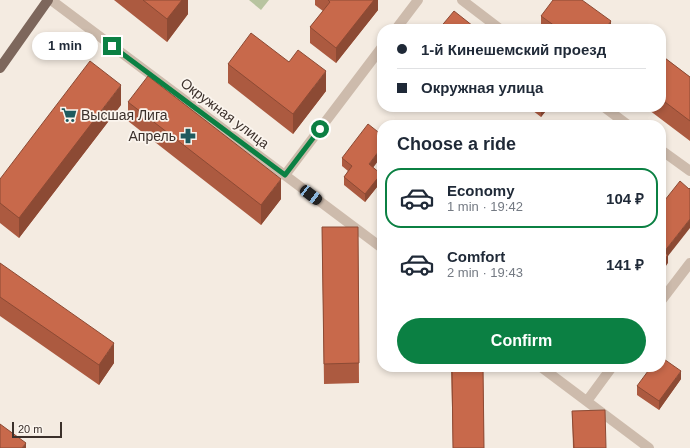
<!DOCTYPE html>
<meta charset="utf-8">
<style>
:root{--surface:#fff;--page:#f6f6f7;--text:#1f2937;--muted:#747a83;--line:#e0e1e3;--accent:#0b8043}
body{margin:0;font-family:Helvetica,sans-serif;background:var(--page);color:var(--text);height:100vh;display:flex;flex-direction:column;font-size:15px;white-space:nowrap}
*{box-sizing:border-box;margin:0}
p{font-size:13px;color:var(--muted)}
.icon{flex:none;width:22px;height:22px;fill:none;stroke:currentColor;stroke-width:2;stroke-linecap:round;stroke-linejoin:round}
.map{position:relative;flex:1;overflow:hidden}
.drawer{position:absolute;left:377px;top:120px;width:289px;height:252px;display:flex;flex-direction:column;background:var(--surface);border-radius:16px;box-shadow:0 2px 6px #0003}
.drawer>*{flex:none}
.hud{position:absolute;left:377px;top:24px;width:289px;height:88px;border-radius:16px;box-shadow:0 2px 6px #0003;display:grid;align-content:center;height:88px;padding:0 20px;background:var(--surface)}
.scale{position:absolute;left:12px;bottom:10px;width:50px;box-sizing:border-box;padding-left:4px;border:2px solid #3b302b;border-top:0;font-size:11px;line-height:14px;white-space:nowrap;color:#3b302b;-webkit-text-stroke:3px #fbf5ee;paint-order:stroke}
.end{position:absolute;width:18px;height:18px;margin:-9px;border:5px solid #0b8043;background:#fff;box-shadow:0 0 0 2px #fff}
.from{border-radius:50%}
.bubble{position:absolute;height:28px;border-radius:14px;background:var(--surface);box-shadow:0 2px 6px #0003;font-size:13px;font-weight:700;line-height:28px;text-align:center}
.car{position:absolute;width:12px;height:24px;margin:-12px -6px;border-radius:5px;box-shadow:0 0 3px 1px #0007;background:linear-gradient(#222 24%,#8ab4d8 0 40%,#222 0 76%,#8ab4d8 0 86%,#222 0)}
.hud b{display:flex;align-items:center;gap:14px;height:38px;font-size:15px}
.hud b+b{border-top:1px solid var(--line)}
.hud i{width:10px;height:10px;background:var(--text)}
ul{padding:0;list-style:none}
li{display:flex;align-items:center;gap:12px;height:60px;margin:0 8px 6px;padding:0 12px;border:2px solid transparent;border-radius:16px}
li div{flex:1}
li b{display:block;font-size:15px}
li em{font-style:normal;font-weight:700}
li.selected{border-color:var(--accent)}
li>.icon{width:36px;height:36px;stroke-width:1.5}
h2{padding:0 20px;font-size:18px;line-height:48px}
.action{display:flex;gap:8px;margin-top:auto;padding:8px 20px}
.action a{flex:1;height:46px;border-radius:24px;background:var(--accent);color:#fff;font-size:16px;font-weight:700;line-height:46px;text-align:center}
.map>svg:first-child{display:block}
.green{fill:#b8c4a0}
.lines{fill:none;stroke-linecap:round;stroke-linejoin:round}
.minor{stroke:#cdbbac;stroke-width:10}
.major{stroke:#7d675c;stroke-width:10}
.wall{fill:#ac5a40}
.shaded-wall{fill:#8c4a34}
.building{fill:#c8694b;stroke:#8c4a34}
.route{stroke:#0b8043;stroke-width:5}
.labels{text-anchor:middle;stroke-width:3.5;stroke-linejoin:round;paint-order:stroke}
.street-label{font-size:14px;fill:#3b302b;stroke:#fbf5ee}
.poi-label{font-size:14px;fill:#3b302b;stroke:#fbf5ee;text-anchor:start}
</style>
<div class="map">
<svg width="690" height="448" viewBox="0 0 690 448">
<rect width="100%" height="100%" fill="#f4ebe1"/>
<!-- green -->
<path class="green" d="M 249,0 L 269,0 L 261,10 Z"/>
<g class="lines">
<!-- minor -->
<path class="minor" d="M 51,0 L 382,248
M 462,0 L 500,29
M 396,29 L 418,0
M 604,107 L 628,125
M 661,150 L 690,171
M 285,175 L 382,47
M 661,301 L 690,263
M 541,367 L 649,448
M 587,401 L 612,367"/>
<!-- major -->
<path class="major" d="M 0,68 L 48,0"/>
</g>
<!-- wall -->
<path class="wall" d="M 114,0 L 188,0 L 188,14 L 167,42 Z
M 315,0 L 378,0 L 378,10 L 336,63 L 310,43 L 310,27 L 323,11 L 315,5 Z
M 541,16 L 611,29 L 541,29 Z
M 661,55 L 690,77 L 690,141 L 645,107 L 661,107 Z
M 228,64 L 326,91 L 293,134 L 228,83 Z
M 128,102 L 281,199 L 261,225 L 128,121 Z
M 121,105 L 19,238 L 0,223 L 0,179 Z
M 528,107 L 549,107 L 541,117 Z
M 342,158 L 373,167 L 381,182 L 365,202 L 344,185 L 344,177 L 348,171 L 342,166 Z
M 322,227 L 358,227 L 359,383 L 324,384 Z
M 0,263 L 114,363 L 99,385 L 0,316 Z
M 451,367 L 483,367 L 484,448 L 453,448 Z
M 681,379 L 659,410 L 637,395 L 637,386 Z
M 572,411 L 606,448 L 573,448 Z"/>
<!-- shaded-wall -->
<path class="shaded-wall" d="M 182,0 L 188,0 L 188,14 L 167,42 L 167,19 Z
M 374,0 L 378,0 L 378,10 L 336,63 L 336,48 Z
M 611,21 L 611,29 L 605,29 Z
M 326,71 L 326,91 L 293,134 L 293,114 Z
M 121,85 L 121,105 L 19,238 L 19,218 Z
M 542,107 L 549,107 L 541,117 L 541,108 Z
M 382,147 L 382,156 L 369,173 L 369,164 Z
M 381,174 L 381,182 L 365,202 L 365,194 Z
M 281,179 L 281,199 L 261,225 L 261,205 Z
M 690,219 L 690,228 L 668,256 L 668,263 L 661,273 L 661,264 L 664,252 Z
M 114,343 L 114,363 L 99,385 L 99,365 Z
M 681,371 L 681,379 L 659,410 L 659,401 Z
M 26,443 L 26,448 L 22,448 Z"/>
<!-- building -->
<path class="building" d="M 143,0 L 182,0 L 167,19 Z
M 328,0 L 374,0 L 336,48 L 310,27 L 330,2 Z
M 553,0 L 582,0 L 611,21 L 605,29 L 559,29 L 541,16 Z
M 454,11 L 473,26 L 471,29 L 439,29 Z
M 251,33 L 289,62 L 298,50 L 326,71 L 293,114 L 228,64 Z
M 661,55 L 690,77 L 690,121 L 661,99 Z
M 90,61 L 121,85 L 19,218 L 0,203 L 0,179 Z
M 148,76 L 281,179 L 261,205 L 128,102 Z
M 601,122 L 605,125 L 599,125 Z
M 368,124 L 382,135 L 382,147 L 369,164 L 381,174 L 365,194 L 344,177 L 352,166 L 342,158 Z
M 680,181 L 689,189 L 690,188 L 690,219 L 664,252 L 668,255 L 661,264 L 661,205 Z
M 322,227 L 358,227 L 359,363 L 324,364 Z
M 0,263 L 114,343 L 99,365 L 0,297 Z
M 661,357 L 681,371 L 659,401 L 637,386 L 651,367 L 661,367 Z
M 452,367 L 483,367 L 484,448 L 453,448 Z
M 605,410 L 606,448 L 574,448 L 572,411 Z
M 0,424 L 26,443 L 22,448 L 0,448 Z"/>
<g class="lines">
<!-- route -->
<path class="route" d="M 112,46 L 285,175 L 320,129"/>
</g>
<!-- icons -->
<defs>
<symbol id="supermarket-bare" viewBox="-9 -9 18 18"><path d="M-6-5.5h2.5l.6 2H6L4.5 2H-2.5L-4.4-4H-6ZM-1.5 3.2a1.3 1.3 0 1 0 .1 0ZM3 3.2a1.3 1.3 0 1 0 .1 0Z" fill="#1f5a5e" stroke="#fbf5ee" stroke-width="2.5" paint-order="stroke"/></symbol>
<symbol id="pharmacy-bare" viewBox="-9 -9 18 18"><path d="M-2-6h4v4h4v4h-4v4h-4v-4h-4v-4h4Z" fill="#1f5a5e" stroke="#fbf5ee" stroke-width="2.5" paint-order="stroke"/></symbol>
</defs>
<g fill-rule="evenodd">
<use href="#supermarket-bare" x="58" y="104" width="22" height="22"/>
<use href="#pharmacy-bare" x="177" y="125" width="22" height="22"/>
</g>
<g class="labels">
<!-- street labels -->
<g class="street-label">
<text transform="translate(225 113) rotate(37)" y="5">Окружная улица</text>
</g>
<!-- poi labels -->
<g class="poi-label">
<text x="81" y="120">Высшая Лига</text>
<text x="176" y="141" text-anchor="end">Апрель</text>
</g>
</g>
</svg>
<div class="scale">20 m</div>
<i class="end from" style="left:320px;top:129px"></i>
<i class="end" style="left:112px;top:46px"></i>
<div class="bubble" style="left:32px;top:32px;width:66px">1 min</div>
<i class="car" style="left:311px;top:195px;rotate:127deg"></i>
<div class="hud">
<b><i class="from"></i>1-й Кинешемский проезд</b>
<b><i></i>Окружная улица</b>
</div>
<section class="drawer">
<h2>Choose a ride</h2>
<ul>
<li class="selected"><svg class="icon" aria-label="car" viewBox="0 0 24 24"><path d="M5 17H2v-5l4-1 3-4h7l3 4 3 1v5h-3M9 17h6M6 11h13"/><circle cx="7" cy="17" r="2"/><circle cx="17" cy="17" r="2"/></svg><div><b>Economy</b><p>1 min · 19:42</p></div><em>104 ₽</em></li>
<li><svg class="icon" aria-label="car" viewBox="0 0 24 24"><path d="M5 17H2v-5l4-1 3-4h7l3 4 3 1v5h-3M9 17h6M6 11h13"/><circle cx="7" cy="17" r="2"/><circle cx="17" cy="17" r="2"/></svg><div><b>Comfort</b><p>2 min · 19:43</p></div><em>141 ₽</em></li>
</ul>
<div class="action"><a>Confirm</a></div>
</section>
</div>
